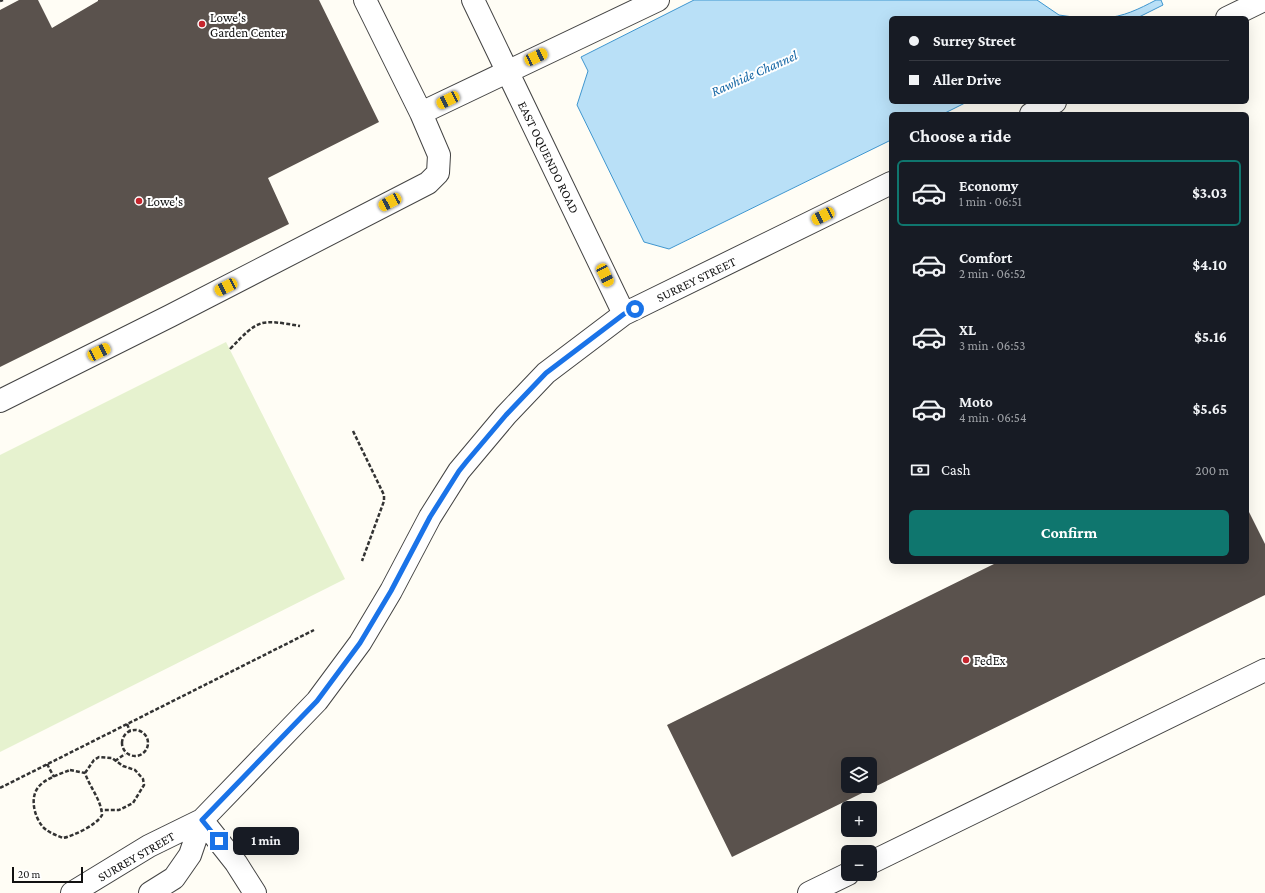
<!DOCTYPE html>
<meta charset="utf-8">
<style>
:root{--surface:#171b24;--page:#242831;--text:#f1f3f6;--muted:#9ea1a6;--line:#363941;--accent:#0f766e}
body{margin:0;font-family:"Crimson Pro",serif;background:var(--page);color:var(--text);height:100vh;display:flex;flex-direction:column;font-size:15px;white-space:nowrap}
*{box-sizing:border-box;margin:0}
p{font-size:13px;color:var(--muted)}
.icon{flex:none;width:22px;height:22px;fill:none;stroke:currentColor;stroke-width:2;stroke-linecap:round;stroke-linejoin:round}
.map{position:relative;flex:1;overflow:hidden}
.drawer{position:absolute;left:889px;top:112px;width:360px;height:452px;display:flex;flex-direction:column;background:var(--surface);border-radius:6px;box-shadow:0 4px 16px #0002}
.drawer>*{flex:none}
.hud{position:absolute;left:889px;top:16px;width:360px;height:88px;border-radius:6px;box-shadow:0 4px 16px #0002;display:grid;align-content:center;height:88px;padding:0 20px;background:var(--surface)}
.tools{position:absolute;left:841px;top:757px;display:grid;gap:8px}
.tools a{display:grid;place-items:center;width:36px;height:36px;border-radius:6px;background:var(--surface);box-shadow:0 4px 16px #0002;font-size:20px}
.scale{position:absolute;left:12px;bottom:10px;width:71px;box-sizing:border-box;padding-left:4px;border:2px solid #111;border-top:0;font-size:11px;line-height:14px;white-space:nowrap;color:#111;-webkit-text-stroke:3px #fff;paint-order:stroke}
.end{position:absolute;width:18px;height:18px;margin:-9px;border:5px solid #1a73e8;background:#fff;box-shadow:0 0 0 2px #fff}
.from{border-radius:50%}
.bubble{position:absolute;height:28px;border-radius:6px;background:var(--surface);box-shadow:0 4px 16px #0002;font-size:13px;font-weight:700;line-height:28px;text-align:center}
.car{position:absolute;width:12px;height:24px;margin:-12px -6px;border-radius:5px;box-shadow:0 0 3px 1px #0007;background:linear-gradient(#f5c518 24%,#345 0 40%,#f5c518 0 76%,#345 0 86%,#f5c518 0)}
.hud b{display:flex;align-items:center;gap:14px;height:38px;font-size:15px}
.hud b+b{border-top:1px solid var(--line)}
.hud i{width:10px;height:10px;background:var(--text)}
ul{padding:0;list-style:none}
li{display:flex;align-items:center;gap:12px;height:66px;margin:0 8px 6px;padding:0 12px;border:2px solid transparent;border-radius:6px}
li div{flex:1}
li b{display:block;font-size:15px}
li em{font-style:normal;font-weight:700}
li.active{border-color:var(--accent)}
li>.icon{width:36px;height:36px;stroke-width:1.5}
h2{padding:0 20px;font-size:18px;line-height:48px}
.pay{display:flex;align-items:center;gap:10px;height:44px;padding:0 20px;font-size:15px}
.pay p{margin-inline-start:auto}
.button{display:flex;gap:8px;margin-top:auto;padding:8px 20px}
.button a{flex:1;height:46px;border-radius:6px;background:var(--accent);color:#fff;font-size:16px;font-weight:700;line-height:46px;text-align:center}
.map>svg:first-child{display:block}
.pitch{fill:#e6f2cf}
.water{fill:#b9e0f7;stroke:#3f96cf}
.building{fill:#5a524d;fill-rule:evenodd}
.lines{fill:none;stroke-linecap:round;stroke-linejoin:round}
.minor-casing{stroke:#444;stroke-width:24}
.path{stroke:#333;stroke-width:2.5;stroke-dasharray:4 2;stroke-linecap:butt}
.minor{stroke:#fff;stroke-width:22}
.route{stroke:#1a73e8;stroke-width:5}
.poi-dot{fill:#c4262e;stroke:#fff;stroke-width:1.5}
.labels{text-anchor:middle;stroke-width:4;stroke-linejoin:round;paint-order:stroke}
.poi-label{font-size:13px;fill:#111;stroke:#fff;text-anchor:start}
.street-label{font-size:13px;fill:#111;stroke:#fff}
.water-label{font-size:14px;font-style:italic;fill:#1768a6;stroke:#fff}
</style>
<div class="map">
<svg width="1265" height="893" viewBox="0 0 1265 893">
<rect width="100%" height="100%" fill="#fffdf5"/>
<!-- pitch -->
<path class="pitch" d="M 226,342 L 345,579 L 0,752 L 0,455 Z"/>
<!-- water -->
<path class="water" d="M 694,0 L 1037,0 L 1059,15 L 1080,18 L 891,18 L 891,102 L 967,102 L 943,114 L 891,114 L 891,140 L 669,249 L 644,242 L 577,105 L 588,71 L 581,57 Z
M 1156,0 L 1161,0 L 1163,5 L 1137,18 L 1104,18 C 1123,17 1139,9 1156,0 Z"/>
<!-- building -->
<path class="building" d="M 19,0 L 38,0 L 52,28 L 98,1 L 98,0 L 319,0 L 379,122 L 268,178 L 289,224 L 0,367 L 0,10 Z
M 1247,508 L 1265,544 L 1265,595 L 732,857 L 667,725 L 998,562 L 1247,562 ZM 848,764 L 870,764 L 870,786 L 848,786 Z"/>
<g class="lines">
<defs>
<path id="minor" d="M 365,0 L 421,113 L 658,0
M 473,0 L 624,314
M 1227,18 L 1264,0
M 1031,114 L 1055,102
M 0,401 L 170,316 L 428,183 L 438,173 L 439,155 L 421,113
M 202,820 L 236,863 L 255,893
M 870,863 L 1265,670
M 72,893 L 149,846 L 202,820 L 317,701 L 360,643 L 391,591 L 430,517 L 459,471 L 506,415 L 546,373 L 624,314 L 891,183
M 150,893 L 174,878 L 190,855 L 202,820
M 809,893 L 848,874"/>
</defs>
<!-- minor casing -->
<use href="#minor" class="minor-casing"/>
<!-- path -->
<path class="path" d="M 0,1 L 3,0
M 230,349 C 259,319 259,319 300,326
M 353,431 L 384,495 L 384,501 L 362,561
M 127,724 L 130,731
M122 743a13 13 0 1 1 26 0a13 13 0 1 1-26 0Z
M 115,761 L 125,754
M 47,764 L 54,777
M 70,770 L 85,773 C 90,788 101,799 102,815 C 97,825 73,836 63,838 C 56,835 49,833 43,827 C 35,818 30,800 37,789 C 43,779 60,774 70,770 Z
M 85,773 L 94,760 L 99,757 L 112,758 L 123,766 L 135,770 L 143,779 L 144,785 L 133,803 L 119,810 L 101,810
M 0,788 L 314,630"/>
<!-- minor -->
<use href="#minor" class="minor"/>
</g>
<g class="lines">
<!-- route -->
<path class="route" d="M 219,841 L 202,820 L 317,701 L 360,643 L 391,591 L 430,517 L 459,471 L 467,461 L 506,415 L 546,373 L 624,314 L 635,309"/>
</g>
<!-- markers -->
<g class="poi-dot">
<circle cx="202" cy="24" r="4"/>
<circle cx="139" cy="201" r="4"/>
<circle cx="966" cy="660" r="4"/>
</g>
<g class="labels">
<!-- poi labels -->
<g class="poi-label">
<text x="210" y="22">Lowe's<tspan x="210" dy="15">Garden Center</tspan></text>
<text x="147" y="206">Lowe's</text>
<text x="974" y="665">FedEx</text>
</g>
<!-- street labels -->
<g class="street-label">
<text transform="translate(549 157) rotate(64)" y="5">EAST OQUENDO ROAD</text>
<text transform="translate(696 279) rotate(-26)" y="5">SURREY STREET</text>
<text transform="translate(136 856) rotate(-30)" y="5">SURREY STREET</text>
</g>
<!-- water labels -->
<g class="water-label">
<text transform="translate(754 73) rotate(-24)" y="5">Rawhide Channel</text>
</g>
</g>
</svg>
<div class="tools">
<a><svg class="icon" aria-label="layers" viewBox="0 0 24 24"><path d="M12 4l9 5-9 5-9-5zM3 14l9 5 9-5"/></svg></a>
<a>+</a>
<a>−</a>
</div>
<div class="scale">20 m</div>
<i class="end from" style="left:635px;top:309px"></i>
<i class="end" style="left:219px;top:841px"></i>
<div class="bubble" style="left:233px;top:827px;width:66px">1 min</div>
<i class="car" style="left:536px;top:57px;rotate:65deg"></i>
<i class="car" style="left:448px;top:100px;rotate:244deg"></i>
<i class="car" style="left:390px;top:202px;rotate:242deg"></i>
<i class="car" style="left:823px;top:216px;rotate:244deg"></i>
<i class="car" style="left:605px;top:275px;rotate:154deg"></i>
<i class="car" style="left:226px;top:287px;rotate:243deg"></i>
<i class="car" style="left:99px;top:352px;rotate:64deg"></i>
<div class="hud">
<b><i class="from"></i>Surrey Street</b>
<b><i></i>Aller Drive</b>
</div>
<section class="drawer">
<h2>Choose a ride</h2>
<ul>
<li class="active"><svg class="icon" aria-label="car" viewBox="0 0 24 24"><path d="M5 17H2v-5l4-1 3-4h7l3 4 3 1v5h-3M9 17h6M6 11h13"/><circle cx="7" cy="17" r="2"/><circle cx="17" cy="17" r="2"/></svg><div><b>Economy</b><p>1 min · 06:51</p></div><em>$3.03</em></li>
<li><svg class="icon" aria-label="car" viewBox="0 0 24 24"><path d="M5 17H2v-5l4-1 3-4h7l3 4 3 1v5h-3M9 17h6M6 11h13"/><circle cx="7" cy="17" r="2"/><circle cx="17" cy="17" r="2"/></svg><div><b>Comfort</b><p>2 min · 06:52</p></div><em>$4.10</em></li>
<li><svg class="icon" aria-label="car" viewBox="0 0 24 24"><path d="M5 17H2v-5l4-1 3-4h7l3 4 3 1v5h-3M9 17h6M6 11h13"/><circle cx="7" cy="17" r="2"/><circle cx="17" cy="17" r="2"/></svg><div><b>XL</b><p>3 min · 06:53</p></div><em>$5.16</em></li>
<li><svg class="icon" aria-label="car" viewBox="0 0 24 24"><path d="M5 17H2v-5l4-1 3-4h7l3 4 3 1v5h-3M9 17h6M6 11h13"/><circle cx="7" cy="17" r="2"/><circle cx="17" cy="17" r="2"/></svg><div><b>Moto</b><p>4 min · 06:54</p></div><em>$5.65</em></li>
</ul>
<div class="pay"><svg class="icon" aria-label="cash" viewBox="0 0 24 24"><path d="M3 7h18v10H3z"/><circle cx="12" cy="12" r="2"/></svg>Cash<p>200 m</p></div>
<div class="button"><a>Confirm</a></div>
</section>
</div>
